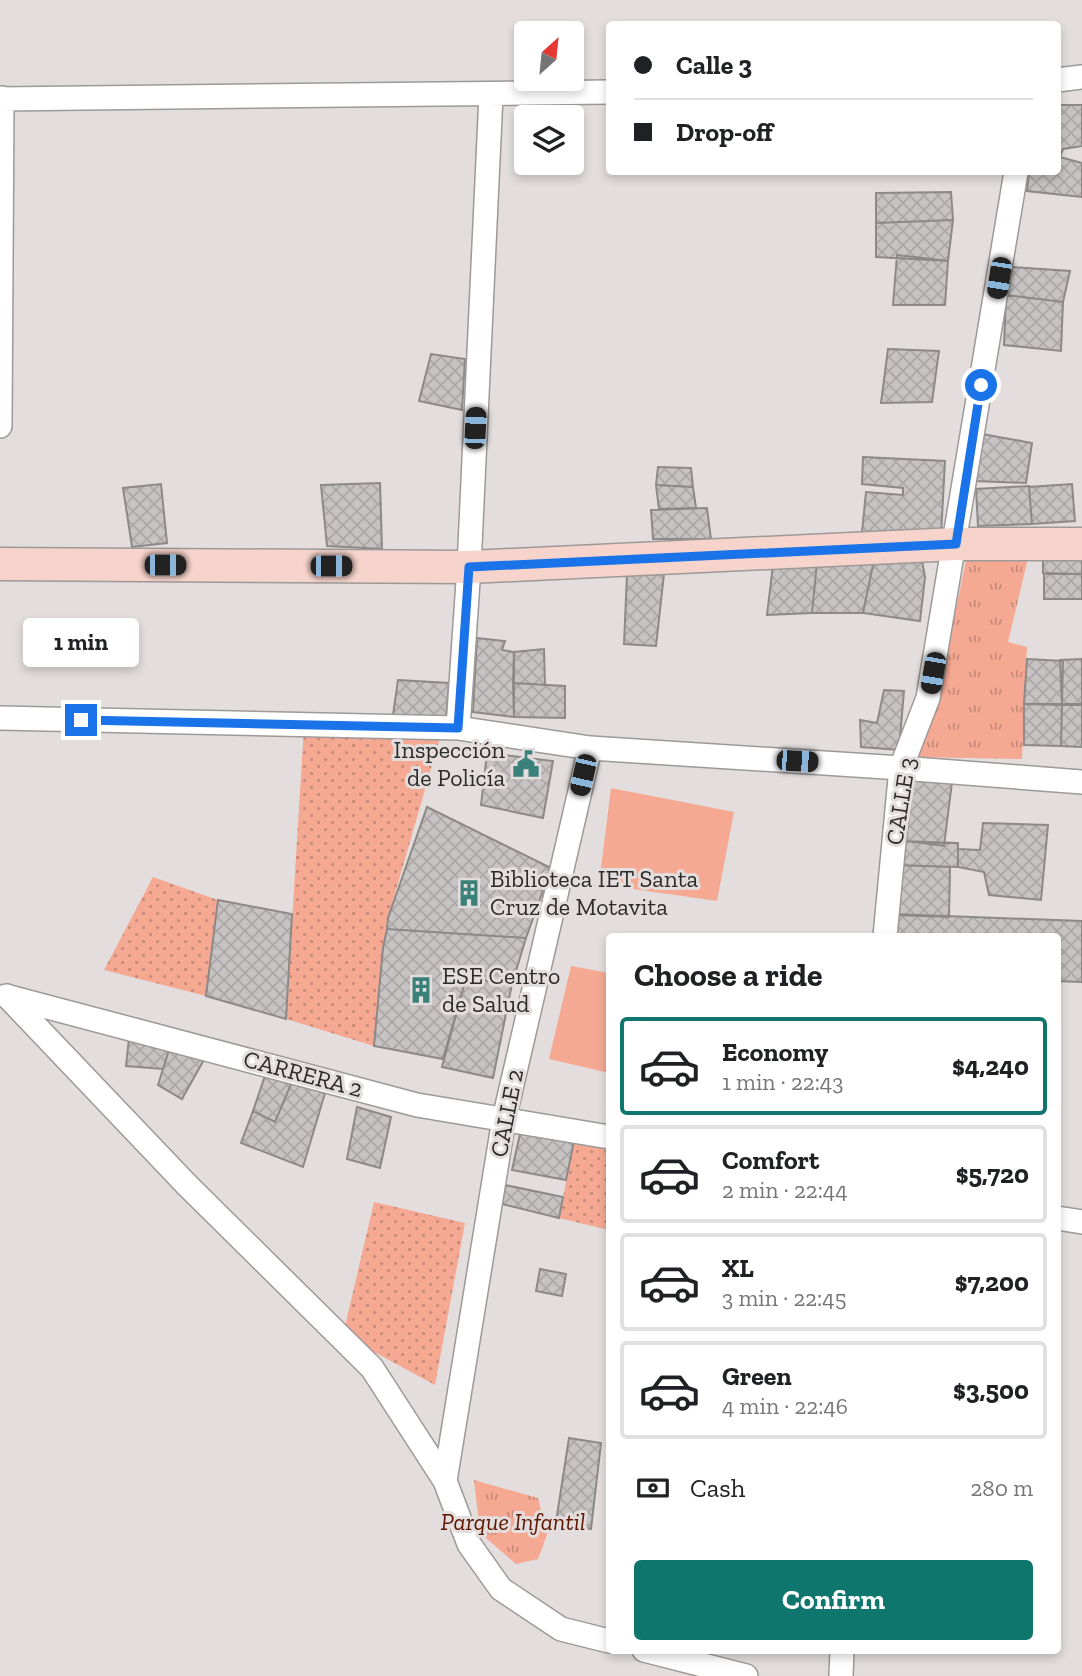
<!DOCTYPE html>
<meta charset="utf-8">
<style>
:root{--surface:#fff;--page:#f6f6f6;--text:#202124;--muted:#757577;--line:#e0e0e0;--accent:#0f766e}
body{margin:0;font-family:"Zilla Slab",serif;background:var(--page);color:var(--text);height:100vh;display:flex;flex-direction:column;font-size:26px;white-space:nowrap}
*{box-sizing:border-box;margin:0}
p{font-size:23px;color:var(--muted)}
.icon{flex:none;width:38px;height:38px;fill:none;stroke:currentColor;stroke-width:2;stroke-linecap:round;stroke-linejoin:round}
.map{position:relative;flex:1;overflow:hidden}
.side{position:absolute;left:606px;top:933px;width:455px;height:721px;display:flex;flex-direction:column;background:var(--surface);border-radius:7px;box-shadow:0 4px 10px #0003}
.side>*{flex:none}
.banner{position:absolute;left:606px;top:21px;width:455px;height:154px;border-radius:7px;box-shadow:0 4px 10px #0003;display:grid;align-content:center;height:154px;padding:0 28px;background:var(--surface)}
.needle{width:46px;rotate:27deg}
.controls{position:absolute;left:514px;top:21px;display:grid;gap:14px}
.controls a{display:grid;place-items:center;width:70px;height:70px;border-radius:7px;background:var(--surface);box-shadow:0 4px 10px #0003;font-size:35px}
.end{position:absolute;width:32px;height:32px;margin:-16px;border:9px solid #1a73e8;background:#fff;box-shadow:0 0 0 4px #fff}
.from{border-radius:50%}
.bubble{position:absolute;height:49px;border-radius:7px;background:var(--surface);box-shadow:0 4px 10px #0003;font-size:23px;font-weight:800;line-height:49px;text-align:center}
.car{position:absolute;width:21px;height:42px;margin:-21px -10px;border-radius:9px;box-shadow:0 0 5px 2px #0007;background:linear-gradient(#222 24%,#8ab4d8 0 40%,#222 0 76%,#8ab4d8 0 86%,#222 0)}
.banner b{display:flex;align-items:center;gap:24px;height:66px;font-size:26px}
.banner b+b{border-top:2px solid var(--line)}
.banner i{width:18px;height:18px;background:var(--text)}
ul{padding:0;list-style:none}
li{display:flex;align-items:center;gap:21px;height:98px;margin:0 14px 10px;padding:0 14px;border:4px solid var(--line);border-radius:7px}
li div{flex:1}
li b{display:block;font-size:26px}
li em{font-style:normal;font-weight:800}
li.on{border-color:var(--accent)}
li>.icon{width:63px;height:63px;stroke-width:1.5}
h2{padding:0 28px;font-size:32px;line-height:84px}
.pay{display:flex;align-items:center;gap:18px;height:77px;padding:0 28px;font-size:26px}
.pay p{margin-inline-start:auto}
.primary-button{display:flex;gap:14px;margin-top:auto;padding:14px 28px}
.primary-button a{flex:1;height:80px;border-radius:7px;background:var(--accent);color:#fff;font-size:28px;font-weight:800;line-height:80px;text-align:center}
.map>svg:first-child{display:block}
.grass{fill:url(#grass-dots)}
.park{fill:url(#park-tufts)}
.pitch{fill:#f5a993}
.building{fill:url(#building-cross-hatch);stroke:#8d8988;stroke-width:2}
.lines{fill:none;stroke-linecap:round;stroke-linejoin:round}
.street-casing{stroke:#9d9998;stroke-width:26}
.secondary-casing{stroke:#9d9998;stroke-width:35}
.street{stroke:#fff;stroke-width:23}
.secondary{stroke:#f7d4cb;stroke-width:32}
.route{stroke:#1a73e8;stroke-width:9}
.labels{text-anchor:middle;stroke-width:6;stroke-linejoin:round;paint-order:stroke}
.poi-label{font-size:24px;fill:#2c2b2a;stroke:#e3dedd;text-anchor:start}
.street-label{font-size:24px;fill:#2c2b2a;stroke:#e3dedd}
.park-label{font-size:24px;font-style:italic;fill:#5c1602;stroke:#e3dedd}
</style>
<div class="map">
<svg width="1082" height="1676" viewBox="0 0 1082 1676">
<defs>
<pattern id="grass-dots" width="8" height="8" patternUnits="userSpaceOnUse" patternTransform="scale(1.75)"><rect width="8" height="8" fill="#f5a993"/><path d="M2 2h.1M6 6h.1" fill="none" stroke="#c78a78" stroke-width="1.8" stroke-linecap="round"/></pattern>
<pattern id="park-tufts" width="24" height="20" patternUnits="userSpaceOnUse" patternTransform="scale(1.75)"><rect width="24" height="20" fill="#f5a993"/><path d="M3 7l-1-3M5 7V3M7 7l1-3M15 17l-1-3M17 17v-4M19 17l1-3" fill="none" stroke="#c78a78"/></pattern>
<pattern id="building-cross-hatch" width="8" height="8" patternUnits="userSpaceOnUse" patternTransform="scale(1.75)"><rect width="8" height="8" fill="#c7c3c2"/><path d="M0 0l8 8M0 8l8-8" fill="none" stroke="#aba8a7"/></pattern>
</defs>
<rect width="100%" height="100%" fill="#e3dedd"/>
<!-- grass -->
<path class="grass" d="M 304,727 L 441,734 L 388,918 L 374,1046 L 286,1019 Z
M 153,877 L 218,900 L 206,996 L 104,970 Z
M 575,1136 L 609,1142 L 609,1230 L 559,1218 Z
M 374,1202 L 465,1223 L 435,1385 L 343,1335 Z"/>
<!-- park -->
<path class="park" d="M 1029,554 L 1008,642 L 1027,647 L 1022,759 L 915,757 L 937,702 L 967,555 Z
M 474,1480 L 538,1498 L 547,1535 L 538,1559 L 516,1564 L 480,1533 Z"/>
<!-- pitch -->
<path class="pitch" d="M 611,788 L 734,812 L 717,901 L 599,884 Z
M 571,966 L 609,973 L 609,1073 L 549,1059 Z"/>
<!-- building -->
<path class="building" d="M 1057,105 L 1082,105 L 1082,146 L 1063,149 L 1060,157 L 1082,163 L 1082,197 L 1027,191 L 1029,172 L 1057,172 Z
M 951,192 L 953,220 L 876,223 L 876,193 Z
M 953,220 L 948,261 L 876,257 L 876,223 Z
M 897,255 L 948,261 L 945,305 L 893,305 Z
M 1012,267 L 1070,271 L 1063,302 L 1006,295 Z
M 1006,295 L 1063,302 L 1061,351 L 1004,345 Z
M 888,349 L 939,351 L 932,402 L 881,403 Z
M 431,354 L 465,359 L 462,410 L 419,401 Z
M 982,434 L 1032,443 L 1026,483 L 975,481 Z
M 863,457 L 945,461 L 941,536 L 862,532 L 866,492 L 903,495 L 903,488 L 862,484 Z
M 658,467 L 691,468 L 693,487 L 656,485 Z
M 380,483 L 382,549 L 327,546 L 321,485 Z
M 161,484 L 167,543 L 132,547 L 123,488 Z
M 1072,484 L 1075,521 L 1032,524 L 1029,487 Z
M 656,485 L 693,487 L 696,508 L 659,509 Z
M 1029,486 L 1032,524 L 978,526 L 976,489 Z
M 707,508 L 711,539 L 653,539 L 651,510 Z
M 1043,550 L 1082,551 L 1082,574 L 1043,573 Z
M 874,560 L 922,561 L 925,577 L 920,621 L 863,613 Z
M 874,560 L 863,613 L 812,613 L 817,562 Z
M 817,562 L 812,613 L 767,615 L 773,565 Z
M 664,574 L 656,646 L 624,644 L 627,575 Z
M 1044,574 L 1082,574 L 1082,599 L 1044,599 Z
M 477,638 L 505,641 L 502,650 L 514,652 L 514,717 L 473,712 Z
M 544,649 L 545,685 L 513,683 L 514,652 Z
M 1027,659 L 1063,661 L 1062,705 L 1024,704 Z
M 1082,659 L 1082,704 L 1062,704 L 1060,660 Z
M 398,680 L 449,683 L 446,719 L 393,715 Z
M 513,683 L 565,686 L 565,718 L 514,717 Z
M 884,690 L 904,691 L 899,750 L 861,747 L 860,720 L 877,723 Z
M 1024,704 L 1062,704 L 1061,746 L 1024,745 Z
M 1062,705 L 1082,705 L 1082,747 L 1061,746 Z
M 487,753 L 553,761 L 543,818 L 481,805 Z
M 914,777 L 952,782 L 944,846 L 906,841 Z
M 427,807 L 551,868 L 526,938 L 387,929 L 388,918 Z
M 983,823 L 1048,825 L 1041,900 L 989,895 L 984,872 L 958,867 L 958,849 L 980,850 Z
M 897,841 L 958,843 L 958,867 L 896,865 Z
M 896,865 L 950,867 L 949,917 L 894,915 Z
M 218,900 L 292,914 L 286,1019 L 206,996 Z
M 892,914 L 1082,921 L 1082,982 L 1057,981 L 1057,936 L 893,936 Z
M 387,929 L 526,938 L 512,984 L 466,978 L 443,1059 L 374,1046 L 383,948 Z
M 466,978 L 512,984 L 493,1078 L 442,1067 Z
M 129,1038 L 171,1043 L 163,1069 L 126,1066 Z
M 171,1043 L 206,1056 L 182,1099 L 158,1085 Z
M 267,1070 L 292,1082 L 275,1122 L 253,1111 Z
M 292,1082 L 325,1093 L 303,1167 L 241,1143 L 253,1111 L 275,1122 Z
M 357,1107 L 391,1117 L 380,1168 L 347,1159 Z
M 522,1125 L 575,1136 L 566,1180 L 512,1170 Z
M 505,1185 L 563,1197 L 559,1218 L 502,1204 Z
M 540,1269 L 566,1274 L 562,1296 L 536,1291 Z
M 569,1438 L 601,1443 L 591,1529 L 556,1522 Z"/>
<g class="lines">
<defs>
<path id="street" d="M 1057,80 L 1082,77
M 0,99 L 609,92
M 0,426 L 2,98
M 0,718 L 458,728 L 590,748 L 901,768 L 1082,782
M 458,728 L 469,567 L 491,95
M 885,936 L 901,768 L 928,698 L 1016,172
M 6,996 L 417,1105 L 609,1137
M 7,996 L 187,1185 L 372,1368 L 445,1481 L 469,1544 L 501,1589 L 561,1629 L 609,1641
M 1057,1218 L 1082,1222
M 445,1481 L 504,1119 L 590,748
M 644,1650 L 746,1676
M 841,1676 L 842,1650"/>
<path id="secondary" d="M 0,564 L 469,567 L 956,544 L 1082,544"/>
</defs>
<!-- street casing -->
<use href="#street" class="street-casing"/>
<!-- secondary casing -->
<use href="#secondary" class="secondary-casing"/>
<!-- street -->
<use href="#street" class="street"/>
<!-- secondary -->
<use href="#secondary" class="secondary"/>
</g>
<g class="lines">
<!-- route -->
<path class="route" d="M 81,720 L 458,728 L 469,567 L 956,544 L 981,385"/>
</g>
<!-- icons -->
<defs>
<symbol id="civic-bare" viewBox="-9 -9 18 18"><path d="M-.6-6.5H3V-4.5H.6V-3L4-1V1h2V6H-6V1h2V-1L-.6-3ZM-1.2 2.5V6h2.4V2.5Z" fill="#3a8179" stroke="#e3dedd" stroke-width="2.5" paint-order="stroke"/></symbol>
<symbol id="building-bare" viewBox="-9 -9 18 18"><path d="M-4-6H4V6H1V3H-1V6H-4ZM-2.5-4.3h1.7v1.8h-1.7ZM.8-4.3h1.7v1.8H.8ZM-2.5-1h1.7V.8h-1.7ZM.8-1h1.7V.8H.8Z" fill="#3a8179" stroke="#e3dedd" stroke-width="2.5" paint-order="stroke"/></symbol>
</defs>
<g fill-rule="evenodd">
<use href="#civic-bare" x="507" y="745" width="38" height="38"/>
<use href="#building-bare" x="450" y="874" width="38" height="38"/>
<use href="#building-bare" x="402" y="971" width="38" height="38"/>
</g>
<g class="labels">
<!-- poi labels -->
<g class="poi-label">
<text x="505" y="758" text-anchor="end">Inspección<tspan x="505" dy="28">de Policía</tspan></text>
<text x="490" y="887">Biblioteca IET Santa<tspan x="490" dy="28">Cruz de Motavita</tspan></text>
<text x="442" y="984">ESE Centro<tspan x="442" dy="28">de Salud</tspan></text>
</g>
<!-- street labels -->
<g class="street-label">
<text transform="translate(901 801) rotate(-81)" y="8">CALLE 3</text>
<text transform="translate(303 1074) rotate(15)" y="8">CARRERA 2</text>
<text transform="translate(507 1113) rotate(-79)" y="8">CALLE 2</text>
</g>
<!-- park labels -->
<g class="park-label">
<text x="513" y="1530">Parque Infantil</text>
</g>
</g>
</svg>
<div class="controls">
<a><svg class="needle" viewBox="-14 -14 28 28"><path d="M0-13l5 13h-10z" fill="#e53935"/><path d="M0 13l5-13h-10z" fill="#757577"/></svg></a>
<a><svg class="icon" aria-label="layers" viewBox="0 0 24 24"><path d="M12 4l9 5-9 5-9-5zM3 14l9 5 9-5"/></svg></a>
</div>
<i class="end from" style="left:981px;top:385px"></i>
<i class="end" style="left:81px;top:720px"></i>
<div class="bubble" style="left:23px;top:618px;width:116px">1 min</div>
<i class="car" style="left:999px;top:278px;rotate:189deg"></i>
<i class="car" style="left:475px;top:428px;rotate:3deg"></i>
<i class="car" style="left:165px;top:565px;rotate:90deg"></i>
<i class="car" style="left:331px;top:566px;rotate:90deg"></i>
<i class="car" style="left:933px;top:673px;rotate:190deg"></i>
<i class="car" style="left:797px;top:761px;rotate:93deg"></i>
<i class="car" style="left:583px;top:775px;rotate:193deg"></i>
<div class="banner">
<b><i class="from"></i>Calle 3</b>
<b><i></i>Drop-off</b>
</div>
<section class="side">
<h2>Choose a ride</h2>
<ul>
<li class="on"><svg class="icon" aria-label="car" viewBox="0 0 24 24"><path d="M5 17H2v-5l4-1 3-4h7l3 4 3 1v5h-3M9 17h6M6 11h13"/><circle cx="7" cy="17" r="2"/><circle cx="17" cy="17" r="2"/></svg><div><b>Economy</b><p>1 min · 22:43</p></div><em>$4,240</em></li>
<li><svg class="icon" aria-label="car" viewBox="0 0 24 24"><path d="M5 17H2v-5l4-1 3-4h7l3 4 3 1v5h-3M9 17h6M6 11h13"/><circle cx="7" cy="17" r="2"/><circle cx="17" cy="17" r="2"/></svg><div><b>Comfort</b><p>2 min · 22:44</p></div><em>$5,720</em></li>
<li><svg class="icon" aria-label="car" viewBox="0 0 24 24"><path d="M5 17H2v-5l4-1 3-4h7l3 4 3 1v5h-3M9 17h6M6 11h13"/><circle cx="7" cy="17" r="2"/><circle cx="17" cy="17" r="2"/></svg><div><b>XL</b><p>3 min · 22:45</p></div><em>$7,200</em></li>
<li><svg class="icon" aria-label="car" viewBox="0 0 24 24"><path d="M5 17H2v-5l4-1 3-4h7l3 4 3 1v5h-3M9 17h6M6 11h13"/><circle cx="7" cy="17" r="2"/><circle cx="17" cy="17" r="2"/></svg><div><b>Green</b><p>4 min · 22:46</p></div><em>$3,500</em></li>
</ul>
<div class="pay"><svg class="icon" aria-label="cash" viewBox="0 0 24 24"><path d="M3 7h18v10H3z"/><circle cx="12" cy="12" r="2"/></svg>Cash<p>280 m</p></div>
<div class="primary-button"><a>Confirm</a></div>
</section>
</div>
